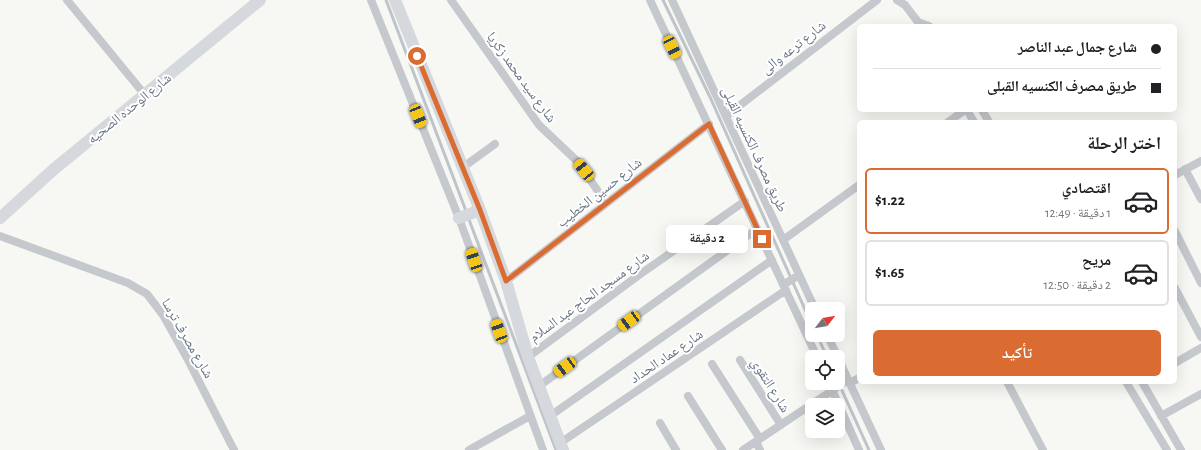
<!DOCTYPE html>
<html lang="ar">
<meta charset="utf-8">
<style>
:root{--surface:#fff;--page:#f2f2f2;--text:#202124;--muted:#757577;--line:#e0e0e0;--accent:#da6b31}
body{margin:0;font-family:"Alegreya Sans","Noto Naskh Arabic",sans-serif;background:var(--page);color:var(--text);direction:rtl;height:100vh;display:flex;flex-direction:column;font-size:15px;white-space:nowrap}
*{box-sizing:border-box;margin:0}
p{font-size:13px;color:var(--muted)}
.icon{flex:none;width:22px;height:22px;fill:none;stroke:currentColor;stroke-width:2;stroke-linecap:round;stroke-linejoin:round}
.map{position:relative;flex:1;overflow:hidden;direction:ltr}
.side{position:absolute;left:857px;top:120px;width:320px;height:264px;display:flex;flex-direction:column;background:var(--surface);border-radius:6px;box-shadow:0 4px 16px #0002;direction:rtl}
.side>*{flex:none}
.banner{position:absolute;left:857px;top:24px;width:320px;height:88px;border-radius:6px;box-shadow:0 4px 16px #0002;direction:rtl;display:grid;align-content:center;height:88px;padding:0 16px;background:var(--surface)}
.needle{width:26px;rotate:59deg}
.buttons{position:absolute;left:805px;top:302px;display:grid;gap:8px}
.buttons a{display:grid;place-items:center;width:40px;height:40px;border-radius:6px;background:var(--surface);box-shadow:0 4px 16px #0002;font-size:20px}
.end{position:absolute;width:18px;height:18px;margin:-9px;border:5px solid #da6b31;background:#fff;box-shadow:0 0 0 2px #fff}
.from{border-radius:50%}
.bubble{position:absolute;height:28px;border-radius:6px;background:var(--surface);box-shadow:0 4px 16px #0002;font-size:13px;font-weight:600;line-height:28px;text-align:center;direction:rtl}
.car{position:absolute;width:12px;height:24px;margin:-12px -6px;border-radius:5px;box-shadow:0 0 3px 1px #0007;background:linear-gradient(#f5c518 24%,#345 0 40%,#f5c518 0 76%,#345 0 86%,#f5c518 0)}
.banner b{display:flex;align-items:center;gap:14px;height:38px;font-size:15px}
.banner b+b{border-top:1px solid var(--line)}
.banner i{width:10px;height:10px;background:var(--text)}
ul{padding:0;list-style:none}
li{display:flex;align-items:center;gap:12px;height:66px;margin:0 8px 6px;padding:0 8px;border:2px solid var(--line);border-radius:6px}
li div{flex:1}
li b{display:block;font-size:15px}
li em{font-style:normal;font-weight:600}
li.selected{border-color:var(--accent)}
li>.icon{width:36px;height:36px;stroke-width:1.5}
h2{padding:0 16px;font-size:18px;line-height:48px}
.action{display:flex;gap:8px;margin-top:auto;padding:8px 16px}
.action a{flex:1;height:46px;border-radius:6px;background:var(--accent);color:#fff;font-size:16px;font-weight:600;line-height:46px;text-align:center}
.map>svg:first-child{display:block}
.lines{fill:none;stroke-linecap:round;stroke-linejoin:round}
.stream{stroke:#bdc5cb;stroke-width:3}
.street{stroke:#c5c8cc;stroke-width:8}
.secondary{stroke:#d5d8dc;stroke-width:12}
.route{stroke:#da6b31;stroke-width:5}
.labels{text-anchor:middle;stroke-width:4;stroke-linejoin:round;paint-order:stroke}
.street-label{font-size:14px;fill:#677484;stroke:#fff}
</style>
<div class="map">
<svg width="1201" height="450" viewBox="0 0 1201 450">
<rect width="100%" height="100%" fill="#f7f7f4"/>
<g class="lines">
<!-- stream -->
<path class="stream" d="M 386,0 L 466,211
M 663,0 L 710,97 L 812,325
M 468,217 L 556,450
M 817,335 L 827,357
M 840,386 L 869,450"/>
<!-- street -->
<path class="street" d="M 67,0 L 145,95
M 371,0 L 459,218 L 543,450
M 451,0 L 539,125 L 578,162 L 606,203
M 650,0 L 817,357
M 672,0 L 815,309
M 897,0 L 905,5 L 918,22 L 929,26
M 967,110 L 974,122
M 982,110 L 989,122
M 726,116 L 877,0
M 948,122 L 965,110
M 462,168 L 495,144
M 1185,169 L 1201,199
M 1175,175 L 1201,161
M 1175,231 L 1201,283
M 0,236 L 128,283 L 147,294 L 163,315 L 187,358 L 234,450
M 783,240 L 859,185
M 506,281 L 709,124
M 783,285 L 799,275
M 1175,288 L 1201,337
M 827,335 L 838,357
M 528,357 L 639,275 L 745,201
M 838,358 L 881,450
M 740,360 L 781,425
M 1175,363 L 1201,348
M 712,364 L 760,439
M 1007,382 L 1043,450
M 1126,382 L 1167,450
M 1142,382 L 1181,450
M 829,383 L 859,450
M 850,383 L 859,378
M 539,386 L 757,229
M 688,396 L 722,450
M 550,416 L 772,260
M 1161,416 L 1201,394
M 660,423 L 676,450
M 756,442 L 760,450
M 560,443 L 786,290
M 469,450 L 530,416
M 743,450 L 848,380"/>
<!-- secondary -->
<path class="secondary" d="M 395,0 L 480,210 L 506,281 L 528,357 L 563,450
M 0,218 L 53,170 L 260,0
M 459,218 L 480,210"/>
</g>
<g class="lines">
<!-- route -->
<path class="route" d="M 417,56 L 480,210 L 506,281 L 709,124 L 762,239"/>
</g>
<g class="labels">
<!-- street labels -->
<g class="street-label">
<text transform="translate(793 47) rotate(-38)" y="5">شارع ترعه والى</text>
<text transform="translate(522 77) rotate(54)" y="5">شارع سيد محمد زكريا</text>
<text transform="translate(129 108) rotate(-39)" y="5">شارع الوحده الصحيه</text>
<text transform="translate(755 149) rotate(65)" y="5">طريق مصرف الكنسيه القبلى</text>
<text transform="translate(599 192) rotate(-38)" y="5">شارع حسين الخطيب</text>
<text transform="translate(589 296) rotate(-36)" y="5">شارع مسجد الحاج عبد السلام</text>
<text transform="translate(188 338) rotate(60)" y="5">شارع مصرف ترسا</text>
<text transform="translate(666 356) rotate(-34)" y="5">شارع عماد الحداد</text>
<text transform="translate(771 385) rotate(58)" y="5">شارع التقوي</text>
</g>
</g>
</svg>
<div class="buttons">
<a><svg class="needle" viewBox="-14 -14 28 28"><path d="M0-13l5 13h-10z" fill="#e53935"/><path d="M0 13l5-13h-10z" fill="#757577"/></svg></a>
<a><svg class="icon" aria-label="locate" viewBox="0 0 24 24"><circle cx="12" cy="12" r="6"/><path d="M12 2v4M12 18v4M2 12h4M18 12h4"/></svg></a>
<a><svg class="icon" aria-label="layers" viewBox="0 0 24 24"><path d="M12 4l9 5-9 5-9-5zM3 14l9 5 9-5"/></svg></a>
</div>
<i class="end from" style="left:417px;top:56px"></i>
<i class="end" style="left:762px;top:239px"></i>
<div class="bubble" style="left:666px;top:225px;width:82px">2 دقيقة</div>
<i class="car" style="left:672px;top:47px;rotate:154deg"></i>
<i class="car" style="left:418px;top:116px;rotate:158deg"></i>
<i class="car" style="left:584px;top:170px;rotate:321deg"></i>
<i class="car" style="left:474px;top:260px;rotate:341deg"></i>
<i class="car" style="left:629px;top:321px;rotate:234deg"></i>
<i class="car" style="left:499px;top:331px;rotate:340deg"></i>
<i class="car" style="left:565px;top:367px;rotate:234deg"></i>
<div class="banner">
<b><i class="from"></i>شارع جمال عبد الناصر</b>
<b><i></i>طريق مصرف الكنسيه القبلى</b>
</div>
<section class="side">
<h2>اختر الرحلة</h2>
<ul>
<li class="selected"><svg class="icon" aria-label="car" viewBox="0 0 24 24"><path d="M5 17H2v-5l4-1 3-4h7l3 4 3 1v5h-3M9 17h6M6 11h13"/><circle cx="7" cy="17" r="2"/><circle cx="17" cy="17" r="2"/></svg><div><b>اقتصادي</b><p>1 دقيقة · 12:49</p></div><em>$1.22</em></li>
<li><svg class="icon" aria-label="car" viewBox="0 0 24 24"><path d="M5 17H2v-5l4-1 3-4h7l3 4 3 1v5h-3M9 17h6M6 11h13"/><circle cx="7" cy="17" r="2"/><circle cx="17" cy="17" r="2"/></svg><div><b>مريح</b><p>2 دقيقة · 12:50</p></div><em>$1.65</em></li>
</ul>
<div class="action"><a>تأكيد</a></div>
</section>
</div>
